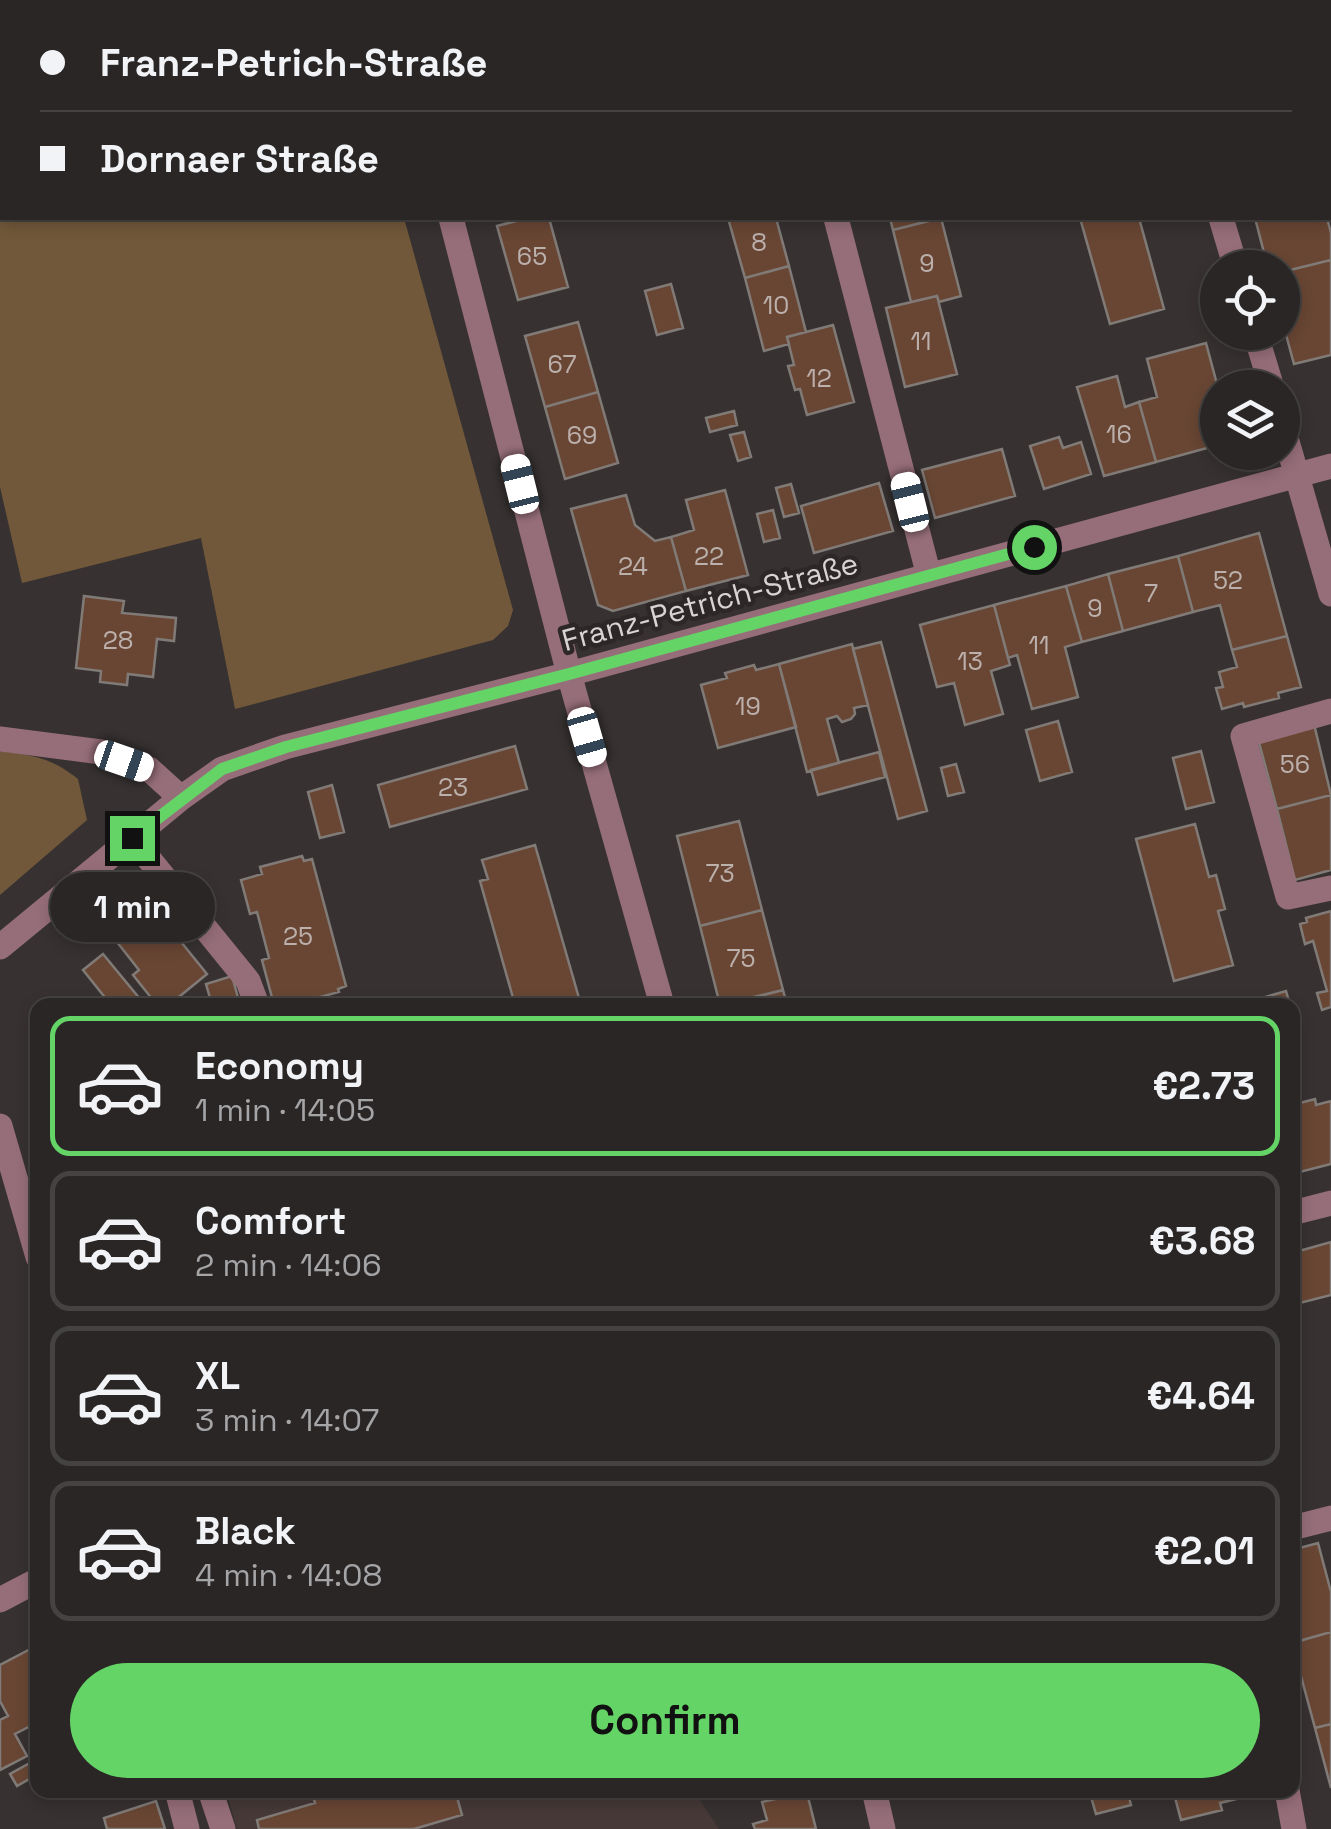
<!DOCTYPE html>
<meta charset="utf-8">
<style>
:root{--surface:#292625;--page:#312e2d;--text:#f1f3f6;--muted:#a5a5a7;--line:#454342;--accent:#65d467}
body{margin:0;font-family:"Space Grotesk",sans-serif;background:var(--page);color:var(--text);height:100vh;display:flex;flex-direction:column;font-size:38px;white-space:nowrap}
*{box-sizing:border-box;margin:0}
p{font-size:32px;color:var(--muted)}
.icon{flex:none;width:55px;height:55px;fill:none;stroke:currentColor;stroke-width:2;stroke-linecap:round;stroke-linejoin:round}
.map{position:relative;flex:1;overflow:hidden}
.details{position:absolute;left:30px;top:998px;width:1270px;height:800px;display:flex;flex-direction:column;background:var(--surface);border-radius:20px;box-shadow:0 5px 15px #0003,0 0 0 2px var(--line)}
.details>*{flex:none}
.top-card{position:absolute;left:0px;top:0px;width:1332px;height:220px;box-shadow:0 5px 15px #0003,0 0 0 2px var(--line);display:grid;align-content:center;height:220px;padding:0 40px;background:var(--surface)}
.controls{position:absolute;left:1200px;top:250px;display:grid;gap:20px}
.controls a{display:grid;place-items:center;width:100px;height:100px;border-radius:50%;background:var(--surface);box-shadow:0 5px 15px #0003,0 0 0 2px var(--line);font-size:50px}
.end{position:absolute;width:45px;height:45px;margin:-22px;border:12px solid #65d467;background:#111;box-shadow:0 0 0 5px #111}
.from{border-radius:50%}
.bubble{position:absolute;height:70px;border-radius:35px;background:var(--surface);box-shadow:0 5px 15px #0003,0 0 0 2px var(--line);font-size:32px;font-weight:700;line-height:70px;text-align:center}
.car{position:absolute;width:30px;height:60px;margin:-30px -15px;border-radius:12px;box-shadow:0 0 8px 2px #0007;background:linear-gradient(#fff 24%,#345 0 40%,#fff 0 76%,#345 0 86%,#fff 0)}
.top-card b{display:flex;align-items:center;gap:35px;height:95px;font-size:38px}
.top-card b+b{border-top:2px solid var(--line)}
.top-card i{width:25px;height:25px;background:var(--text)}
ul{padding:18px 0 0;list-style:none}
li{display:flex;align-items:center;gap:30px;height:140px;margin:0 20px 15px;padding:0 20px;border:5px solid var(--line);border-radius:20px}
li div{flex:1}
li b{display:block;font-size:38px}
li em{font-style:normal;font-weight:700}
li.current{border-color:var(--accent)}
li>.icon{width:90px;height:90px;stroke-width:1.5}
.primary-button{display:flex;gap:20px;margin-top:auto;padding:20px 40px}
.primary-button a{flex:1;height:115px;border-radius:60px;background:var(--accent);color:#111;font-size:40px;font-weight:700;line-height:115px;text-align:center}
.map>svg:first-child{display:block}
.built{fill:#463938}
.green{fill:#71583a}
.building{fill:#694634;stroke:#817b78;stroke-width:2.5}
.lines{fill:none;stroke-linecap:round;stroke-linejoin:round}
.minor{stroke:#966e79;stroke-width:25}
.route{stroke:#65d467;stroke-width:12}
.labels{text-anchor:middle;stroke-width:9;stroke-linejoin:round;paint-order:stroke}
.number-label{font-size:25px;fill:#bcb0ac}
.street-label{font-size:30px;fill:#d8d4d4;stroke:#2d2827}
</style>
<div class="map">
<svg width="1331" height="1829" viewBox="0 0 1331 1829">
<rect width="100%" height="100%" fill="#373231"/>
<!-- built -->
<path class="built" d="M 226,1790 L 693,1790 L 719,1829 L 237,1829 Z"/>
<!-- green -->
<path class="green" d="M 0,197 L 2,197 L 2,218 L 404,218 L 513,610 L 508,626 L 493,640 L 235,709 L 201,538 L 22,583 L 0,487 Z
M 0,751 C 34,756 50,757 78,779 L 87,820 L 0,895 Z"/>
<!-- building -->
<path class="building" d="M 528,218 L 549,218 L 568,287 L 518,300 L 497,226 Z
M 728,218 L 776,218 L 789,266 L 745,278 Z
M 890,218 L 940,218 L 893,230 Z
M 941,218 L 961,296 L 939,302 L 937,296 L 911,302 L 893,230 Z
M 1080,218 L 1139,218 L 1164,309 L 1110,324 Z
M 1255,218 L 1327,218 L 1331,233 L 1331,260 L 1282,272 L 1282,268 L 1268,268 Z
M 1331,260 L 1331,355 L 1294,364 L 1282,320 L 1282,272 Z
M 789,266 L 806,332 L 787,337 L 789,344 L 764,351 L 745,278 Z
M 671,284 L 683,328 L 657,335 L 645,291 Z
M 937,296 L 957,374 L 905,387 L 886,308 Z
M 578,322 L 598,392 L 545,407 L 525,336 Z
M 833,325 L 854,402 L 807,415 L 800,389 L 795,390 L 788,366 L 794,365 L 787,337 Z
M 1206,343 L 1218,388 L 1218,445 L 1156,462 L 1139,402 L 1157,397 L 1147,359 Z
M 1117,376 L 1125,407 L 1139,402 L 1156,462 L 1104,476 L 1077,387 Z
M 598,392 L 618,463 L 565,479 L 545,407 Z
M 734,411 L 737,425 L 710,432 L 706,418 Z
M 744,432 L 751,457 L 738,461 L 730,435 Z
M 1059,437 L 1063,448 L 1081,442 L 1091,474 L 1044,489 L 1030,446 Z
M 1002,449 L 1015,496 L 935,518 L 922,470 Z
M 879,483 L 893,531 L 814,553 L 801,506 Z
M 791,484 L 799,513 L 784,517 L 776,488 Z
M 725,490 L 748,575 L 686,591 L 671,537 L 694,530 L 686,500 Z
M 626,495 L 635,525 L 655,541 L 671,537 L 686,591 L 613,611 L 598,605 L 571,509 Z
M 773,510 L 780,538 L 764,542 L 757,514 Z
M 1259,533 L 1287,636 L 1232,650 L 1220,605 L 1193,612 L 1178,556 Z
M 1178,556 L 1193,612 L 1123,631 L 1108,574 Z
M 1108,574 L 1123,631 L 1082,642 L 1066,586 Z
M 1066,586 L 1082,642 L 1065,647 L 1078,697 L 1032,709 L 1017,655 L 1008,658 L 994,605 Z
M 84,596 L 124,601 L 122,613 L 176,618 L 174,641 L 157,639 L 153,677 L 128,674 L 127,685 L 100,682 L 101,671 L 76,668 Z
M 994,605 L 1010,665 L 991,671 L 1003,714 L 965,725 L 954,683 L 937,687 L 920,625 Z
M 1287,636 L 1301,687 L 1278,693 L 1279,698 L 1244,707 L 1243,703 L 1222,709 L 1216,688 L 1223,687 L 1219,672 L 1237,667 L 1232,650 Z
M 881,642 L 927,811 L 898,819 L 853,649 Z
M 852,644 L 868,705 L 854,708 L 855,714 L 851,719 L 842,722 L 837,716 L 827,719 L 839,763 L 807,772 L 779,664 Z
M 779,664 L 796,727 L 718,748 L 701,685 L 727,678 L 725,673 L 754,665 L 756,670 Z
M 1058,721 L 1072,772 L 1040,781 L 1026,730 Z
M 1314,724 L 1331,795 L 1277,809 L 1258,739 Z
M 515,746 L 527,789 L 390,827 L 378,785 Z
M 1201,751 L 1214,802 L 1186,809 L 1173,758 Z
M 879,752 L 885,777 L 818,795 L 811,770 Z
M 956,764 L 964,792 L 948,796 L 941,768 Z
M 332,785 L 344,832 L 320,838 L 308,792 Z
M 1331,795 L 1331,870 L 1295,880 L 1277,809 Z
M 739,821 L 762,910 L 700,926 L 677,836 Z
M 1195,824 L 1209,877 L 1216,875 L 1225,909 L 1218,911 L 1233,965 L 1174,981 L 1136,839 Z
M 535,845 L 581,1005 L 515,1005 L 480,881 L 488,879 L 482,860 Z
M 302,856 L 304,861 L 312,859 L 346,986 L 338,989 L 339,992 L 298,1003 L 297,999 L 274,1005 L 262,960 L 269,958 L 257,912 L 250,914 L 241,880 L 262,874 L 260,867 Z
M 152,906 L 207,974 L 169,1005 L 157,1005 L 133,975 L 139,970 L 113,937 Z
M 762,910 L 783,990 L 720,1005 L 700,926 Z
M 1331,911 L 1331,1007 L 1322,1010 L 1317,993 L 1327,991 L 1313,941 L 1305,944 L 1300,924 L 1307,922 L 1306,918 Z
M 103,954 L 145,1005 L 111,1005 L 83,970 Z
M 232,976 L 240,1005 L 212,1005 L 206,984 Z
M 783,990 L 787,1005 L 725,1005 Z
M 1286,991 L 1290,1005 L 1257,1005 L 1255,1000 Z
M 1315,1099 L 1316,1105 L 1331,1101 L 1331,1164 L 1292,1174 L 1292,1105 Z
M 1331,1242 L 1331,1295 L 1292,1305 L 1292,1253 Z
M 1318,1543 L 1331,1592 L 1331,1632 L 1292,1643 L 1292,1550 Z
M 1331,1632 L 1331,1724 L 1315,1728 L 1292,1643 Z
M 38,1645 L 38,1722 L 15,1734 L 27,1756 L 0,1770 L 0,1720 L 8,1716 L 0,1701 L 0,1665 Z
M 1331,1724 L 1331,1788 L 1315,1728 Z
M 37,1759 L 38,1774 L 17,1786 L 10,1774 Z
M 332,1790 L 334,1798 L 361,1790 L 455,1790 L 462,1815 L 414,1829 L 259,1829 L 257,1820 L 315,1803 L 313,1796 Z
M 782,1790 L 793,1790 L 795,1796 L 807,1793 L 816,1829 L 755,1829 L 753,1824 L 767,1820 L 762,1802 L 784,1797 Z
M 1089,1790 L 1127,1790 L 1131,1805 L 1096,1814 Z
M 1173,1790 L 1238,1790 L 1240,1798 L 1220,1803 L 1222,1810 L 1181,1820 Z
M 156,1801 L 165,1829 L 107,1829 L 104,1818 Z"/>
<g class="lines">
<!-- minor -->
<path class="minor" d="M 395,0 L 395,2
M 783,0 L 783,2
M 1160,0 L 1161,2
M 180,2 L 189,0
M 0,51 L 2,51
M 451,218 L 569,674 L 662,1005
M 836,218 L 929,576
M 1221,218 L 1236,268
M 1255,332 L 1272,388
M 1282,424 L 1331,594
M 1331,711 L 1243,736 L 1288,897 L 1331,888
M 0,739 L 101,752 L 149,769 L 181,798
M 132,838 L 248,981 L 257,1005
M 0,947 L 181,798 L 222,769 L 285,747 L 569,674 L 1331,466
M 0,1126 L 38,1257
M 1292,1213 L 1331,1203
M 1292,1528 L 1331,1518
M 0,1600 L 38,1580
M 177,1790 L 187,1829
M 210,1790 L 223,1829
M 874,1790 L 883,1829
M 1287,1790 L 1294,1829"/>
</g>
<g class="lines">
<!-- route -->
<path class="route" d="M 132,838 L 222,769 L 286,747 L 569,674 L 1034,547"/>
</g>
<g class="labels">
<!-- number labels -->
<g class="number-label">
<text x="759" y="251">8</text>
<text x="532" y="265">65</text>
<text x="927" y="272">9</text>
<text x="776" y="314">10</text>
<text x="921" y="350">11</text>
<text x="562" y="373">67</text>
<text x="819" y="387">12</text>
<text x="1119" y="443">16</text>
<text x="582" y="444">69</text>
<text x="709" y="565">22</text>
<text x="633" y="575">24</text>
<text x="1228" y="589">52</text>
<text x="1151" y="602">7</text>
<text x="1095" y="617">9</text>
<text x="118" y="649">28</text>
<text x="1039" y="654">11</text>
<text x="970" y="670">13</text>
<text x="748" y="715">19</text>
<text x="1295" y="773">56</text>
<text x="453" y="796">23</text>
<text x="720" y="882">73</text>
<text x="298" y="945">25</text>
<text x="741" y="967">75</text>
</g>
<!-- street labels -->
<g class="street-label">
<text transform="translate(710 602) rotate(-15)" y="10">Franz-Petrich-Straße</text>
</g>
</g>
</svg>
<div class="controls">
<a><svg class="icon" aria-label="locate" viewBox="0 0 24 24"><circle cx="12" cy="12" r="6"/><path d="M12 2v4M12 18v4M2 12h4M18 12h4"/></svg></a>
<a><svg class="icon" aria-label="layers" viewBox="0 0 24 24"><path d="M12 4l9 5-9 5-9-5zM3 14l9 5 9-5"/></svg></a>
</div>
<i class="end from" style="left:1034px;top:547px"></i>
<i class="end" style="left:132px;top:838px"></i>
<div class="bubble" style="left:50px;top:872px;width:165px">1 min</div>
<i class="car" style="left:520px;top:484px;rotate:346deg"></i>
<i class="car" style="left:910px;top:502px;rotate:346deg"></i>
<i class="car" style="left:587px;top:737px;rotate:164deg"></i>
<i class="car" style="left:124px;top:761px;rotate:109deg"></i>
<div class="top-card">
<b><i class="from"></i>Franz-Petrich-Straße</b>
<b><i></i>Dornaer Straße</b>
</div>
<section class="details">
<ul>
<li class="current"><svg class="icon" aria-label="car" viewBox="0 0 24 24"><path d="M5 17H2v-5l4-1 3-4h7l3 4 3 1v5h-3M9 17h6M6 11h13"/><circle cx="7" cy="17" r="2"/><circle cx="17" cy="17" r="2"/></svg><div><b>Economy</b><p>1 min · 14:05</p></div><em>€2.73</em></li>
<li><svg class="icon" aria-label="car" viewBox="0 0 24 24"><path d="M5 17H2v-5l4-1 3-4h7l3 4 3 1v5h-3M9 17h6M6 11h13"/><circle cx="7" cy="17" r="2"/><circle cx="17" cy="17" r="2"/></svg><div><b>Comfort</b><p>2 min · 14:06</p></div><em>€3.68</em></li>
<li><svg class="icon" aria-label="car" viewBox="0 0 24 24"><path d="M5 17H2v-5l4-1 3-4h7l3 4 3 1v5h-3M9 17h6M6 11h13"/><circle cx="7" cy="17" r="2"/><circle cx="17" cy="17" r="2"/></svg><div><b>XL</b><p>3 min · 14:07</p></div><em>€4.64</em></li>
<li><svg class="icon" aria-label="car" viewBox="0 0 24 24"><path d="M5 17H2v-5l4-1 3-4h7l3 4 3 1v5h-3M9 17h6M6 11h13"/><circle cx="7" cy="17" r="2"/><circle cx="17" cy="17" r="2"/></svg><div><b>Black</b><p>4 min · 14:08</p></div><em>€2.01</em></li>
</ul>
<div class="primary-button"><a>Confirm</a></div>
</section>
</div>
